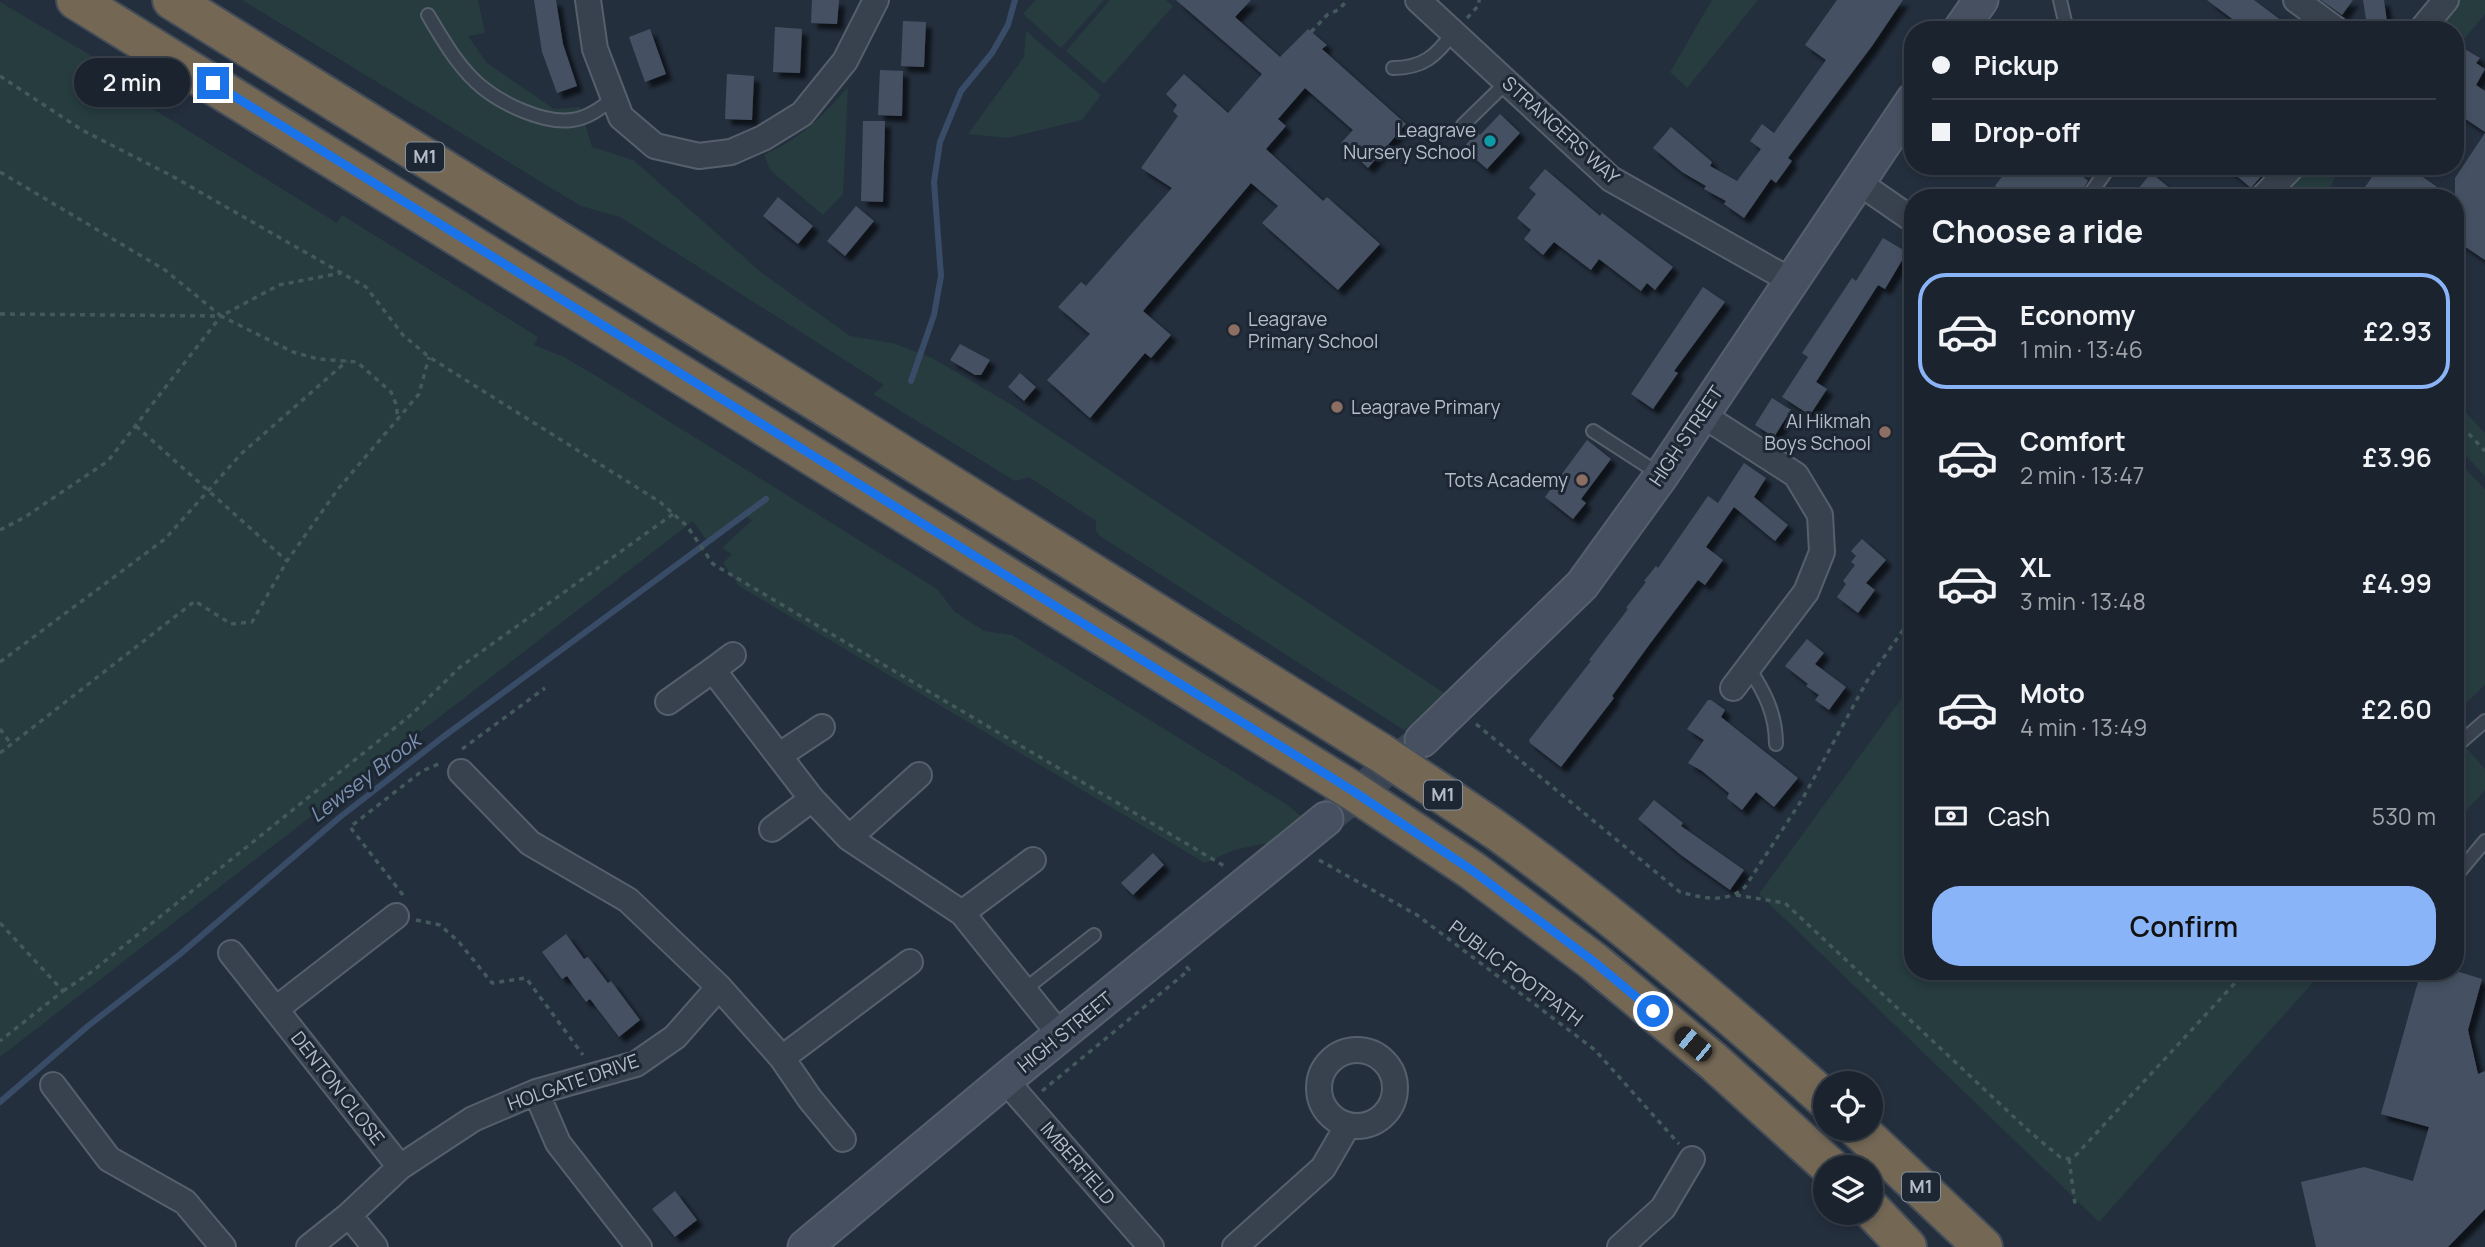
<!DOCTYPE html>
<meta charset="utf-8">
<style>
:root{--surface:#1b232e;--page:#282f3a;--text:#f1f3f6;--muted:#a0a4aa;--line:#39404a;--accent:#8ab4f8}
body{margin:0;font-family:Manrope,sans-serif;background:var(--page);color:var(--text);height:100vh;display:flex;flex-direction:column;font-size:26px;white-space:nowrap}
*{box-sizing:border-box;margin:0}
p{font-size:23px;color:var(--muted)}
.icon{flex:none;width:38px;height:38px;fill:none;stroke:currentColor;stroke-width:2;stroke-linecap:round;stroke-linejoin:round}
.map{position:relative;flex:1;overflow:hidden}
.panel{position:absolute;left:1904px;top:189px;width:560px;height:791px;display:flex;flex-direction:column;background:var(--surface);border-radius:28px;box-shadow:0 4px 10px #0003,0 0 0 2px var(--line)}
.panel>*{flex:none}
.guide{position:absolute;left:1904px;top:21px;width:560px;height:154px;border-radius:28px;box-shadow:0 4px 10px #0003,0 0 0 2px var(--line);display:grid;align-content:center;height:154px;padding:0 28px;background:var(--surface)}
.fabs{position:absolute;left:1813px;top:1071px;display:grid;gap:14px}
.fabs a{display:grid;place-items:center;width:70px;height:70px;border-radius:50%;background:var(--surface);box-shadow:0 4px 10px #0003,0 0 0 2px var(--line);font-size:35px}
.end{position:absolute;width:32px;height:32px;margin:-16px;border:9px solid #1a73e8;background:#fff;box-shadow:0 0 0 4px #fff}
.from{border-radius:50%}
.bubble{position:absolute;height:49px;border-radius:24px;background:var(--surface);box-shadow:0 4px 10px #0003,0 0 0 2px var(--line);font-size:23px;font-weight:600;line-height:49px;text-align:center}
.car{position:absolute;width:21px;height:42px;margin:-21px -10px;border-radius:9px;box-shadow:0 0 5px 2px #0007;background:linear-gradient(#222 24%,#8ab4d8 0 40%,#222 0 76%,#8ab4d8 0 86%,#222 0)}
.guide b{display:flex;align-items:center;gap:24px;height:66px;font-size:26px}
.guide b+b{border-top:2px solid var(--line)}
.guide i{width:18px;height:18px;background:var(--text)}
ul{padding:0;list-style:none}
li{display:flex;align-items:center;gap:21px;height:116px;margin:0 14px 10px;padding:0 14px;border:4px solid transparent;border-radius:28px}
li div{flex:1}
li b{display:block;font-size:26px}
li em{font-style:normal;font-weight:600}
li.active{border-color:var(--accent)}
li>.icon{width:63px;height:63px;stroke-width:1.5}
h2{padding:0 28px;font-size:32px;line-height:84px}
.pay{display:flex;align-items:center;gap:18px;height:77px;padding:0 28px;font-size:26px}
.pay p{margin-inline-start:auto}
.button{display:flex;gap:14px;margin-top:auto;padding:14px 28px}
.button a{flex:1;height:80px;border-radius:28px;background:var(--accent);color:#111;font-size:28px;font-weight:600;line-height:80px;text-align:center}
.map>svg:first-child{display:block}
.green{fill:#263c3f}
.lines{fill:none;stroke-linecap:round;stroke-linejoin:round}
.stream{stroke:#394c67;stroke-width:6}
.building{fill:#455162;filter:url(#shadow)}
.secondary-tunnel{stroke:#3a4453;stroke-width:33;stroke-dasharray:33 17;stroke-linecap:butt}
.lane-casing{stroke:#565f6c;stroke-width:16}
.street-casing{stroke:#565f6c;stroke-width:28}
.secondary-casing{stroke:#565f6c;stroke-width:37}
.highway-casing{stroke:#434c59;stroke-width:42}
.path{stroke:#44595c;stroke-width:3.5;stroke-dasharray:5 5;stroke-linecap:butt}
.lane{stroke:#38414e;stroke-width:12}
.street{stroke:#38414e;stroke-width:24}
.secondary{stroke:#465061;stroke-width:33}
.highway{stroke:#746855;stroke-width:38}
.route{stroke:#1a73e8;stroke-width:9}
.culture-dot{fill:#0f9aa8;stroke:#1d2633;stroke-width:2.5}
.education-dot{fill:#8d6e63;stroke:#1d2633;stroke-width:2.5}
.labels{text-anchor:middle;stroke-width:6;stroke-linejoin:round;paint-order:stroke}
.shield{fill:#1d2633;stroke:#878f9c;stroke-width:2}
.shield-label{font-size:18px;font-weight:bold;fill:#b4bcc9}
.poi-label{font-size:19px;fill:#b4bcc9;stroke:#1d2633;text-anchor:end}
.street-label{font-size:19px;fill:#b4bcc9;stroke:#1d2633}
.water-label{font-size:21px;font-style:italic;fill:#7c92b1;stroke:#1d2633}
</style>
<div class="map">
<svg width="2485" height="1247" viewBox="0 0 2485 1247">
<defs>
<filter id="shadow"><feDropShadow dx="6" dy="6" stdDeviation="2" flood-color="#0009"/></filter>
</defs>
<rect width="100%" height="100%" fill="#242f3e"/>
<!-- green -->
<path class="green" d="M 242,0 L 478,0 L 485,33 L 468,36 L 487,63 L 554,109 L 580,107 L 592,147 L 633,160 L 762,273 L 850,336 L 893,343 L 932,358 L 1007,402 L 1447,695 L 1404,730 L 1100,536 L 1096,531 L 1096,521 L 1029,477 L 1015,481 L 873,394 L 884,385 L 620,217 L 581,206 Z
M 1036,0 L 1104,0 L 1061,48 L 1023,14 Z
M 1110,0 L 1166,0 L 1173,6 L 1104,84 L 1066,51 Z
M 1712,0 L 1758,0 L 1687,88 L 1670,72 Z
M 2449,0 L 2485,0 L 2485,14 L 2455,50 L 2455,30 L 2423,30 Z
M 0,2 L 119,72 L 113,84 L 337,223 L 342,215 L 538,337 L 534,345 L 564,357 L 603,380 L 937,589 L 955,612 L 984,631 L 1012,635 L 1289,806 L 1299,815 L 1305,816 L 1281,840 L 1234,850 L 1205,863 L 739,586 L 723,563 L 732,554 L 722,548 L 752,520 L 742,514 L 713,543 L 704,537 L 693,521 L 0,1057 Z
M 1026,31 L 1101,95 L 1082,120 L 1008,138 L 968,134 L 1024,57 Z
M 848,87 L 843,194 L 823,215 L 770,170 L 764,155 C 802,137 821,118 848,87 Z
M 2301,166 L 2340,166 L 2326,198 L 2272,198 Z
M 2455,401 L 2485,433 L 2485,476 L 2455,444 Z
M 2455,458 L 2485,489 L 2485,685 L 2455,713 Z
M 1913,683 L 1913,971 L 2323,971 L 2099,1222 L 1759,894 Z
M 2455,735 L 2485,769 L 2485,790 L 2455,823 Z"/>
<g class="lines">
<!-- stream -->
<path class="stream" d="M 911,381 L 934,315 L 941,276 L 934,182 L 940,142 L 961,91 L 992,53 L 1008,25 L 1015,0
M 0,1102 L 88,1026 L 179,955 L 340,817 L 443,737 L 766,499"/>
</g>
<!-- building -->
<path class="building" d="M 534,0 L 556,0 L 563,44 L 577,86 L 557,93 L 542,52 Z
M 812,0 L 839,0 L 837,24 L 811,23 Z
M 1176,0 L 1251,0 L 1235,17 L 1280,57 L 1308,29 L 1327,45 L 1322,49 L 1406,124 L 1368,168 L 1341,143 L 1353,130 L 1305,88 L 1278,119 L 1286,126 L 1266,149 L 1323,201 L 1327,197 L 1380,244 L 1338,290 L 1262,223 L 1278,206 L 1251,183 L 1143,311 L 1171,335 L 1151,358 L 1145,353 L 1090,418 L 1047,380 L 1090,334 L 1058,307 L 1081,282 L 1086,286 L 1172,188 L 1141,168 L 1178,116 L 1173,111 L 1177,105 L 1166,94 L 1184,74 L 1228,113 L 1262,74 Z
M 1837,0 L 1903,0 L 1872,46 L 1788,158 L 1792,161 L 1776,183 L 1771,179 L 1744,218 L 1724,204 L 1726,201 L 1704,189 L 1706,186 L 1682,172 L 1653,148 L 1671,127 L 1712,162 L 1710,166 L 1737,181 L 1761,149 L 1750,141 L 1762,124 L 1774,133 L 1826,60 L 1805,45 Z
M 2207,0 L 2254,0 L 2294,30 L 2247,30 Z
M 2321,0 L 2353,0 L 2342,15 Z
M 2363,0 L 2384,0 L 2387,22 L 2367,25 Z
M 903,21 L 926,22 L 924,67 L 901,66 Z
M 775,27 L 802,29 L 800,73 L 773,72 Z
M 650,29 L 666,74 L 645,82 L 629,37 Z
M 2455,43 L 2480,58 L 2476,63 L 2485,69 L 2476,85 L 2485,91 L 2485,132 L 2455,112 Z
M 880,70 L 903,71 L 902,116 L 878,115 Z
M 727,74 L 754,76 L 752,120 L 725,119 Z
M 1500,114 L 1520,133 L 1487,169 L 1463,148 L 1477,132 L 1480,135 Z
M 863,121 L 885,121 L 883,202 L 861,201 Z
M 2485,133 L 2485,260 L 2455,240 L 2455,178 Z
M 2010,166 L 2070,166 L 2088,181 L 2078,198 L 2047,198 L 2038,191 L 2033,198 L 2010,198 L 1995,186 Z
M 2225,166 L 2270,166 L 2251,188 Z
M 2379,166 L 2407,166 L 2453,198 L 2358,198 Z
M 1545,169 L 1600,216 L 1602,213 L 1673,267 L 1655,290 L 1647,283 L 1641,291 L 1599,259 L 1591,270 L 1554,242 L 1543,255 L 1524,239 L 1531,230 L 1517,218 L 1536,194 L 1529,188 Z
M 2151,173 L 2182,198 L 2131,198 Z
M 778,197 L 813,226 L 798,244 L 763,216 Z
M 856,206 L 874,221 L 845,256 L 827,241 Z
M 1883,238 L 1907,252 L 1885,289 L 1878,285 L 1816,382 L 1827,389 L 1810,415 L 1782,397 L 1808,357 L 1802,353 L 1852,278 L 1856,281 Z
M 1703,287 L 1725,302 L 1674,371 L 1678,373 L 1653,409 L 1631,394 Z
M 960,344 L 990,360 L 981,375 L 975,375 L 950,360 Z
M 1020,373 L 1036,387 L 1024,401 L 1008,387 Z
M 1772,398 L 1791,410 L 1774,437 L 1755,425 Z
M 1587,440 L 1611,459 L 1581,499 L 1586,503 L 1573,519 L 1545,497 Z
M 1744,463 L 1766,478 L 1754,497 L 1788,525 L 1775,541 L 1734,507 L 1706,547 L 1723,560 L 1705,585 L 1698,580 L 1649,645 L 1612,696 L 1614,698 L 1561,767 L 1530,743 L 1529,740 L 1591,661 L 1589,660 L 1628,609 L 1626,608 L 1646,582 L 1644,581 L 1656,566 L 1658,568 L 1708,496 L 1718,503 Z
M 1862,539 L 1886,560 L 1866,583 L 1875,590 L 1858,613 L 1837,597 L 1846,584 L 1843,581 L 1855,565 L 1851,562 L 1856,556 L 1851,551 Z
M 1807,639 L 1824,653 L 1815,664 L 1846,687 L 1829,710 L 1815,700 L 1819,695 L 1806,686 L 1808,684 L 1785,666 Z
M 1708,700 L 1711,700 L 1725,710 L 1721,717 L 1798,778 L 1774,807 L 1756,792 L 1742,810 L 1727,798 L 1729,793 L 1702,771 L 1688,763 L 1704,740 L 1687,729 Z
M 1654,800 L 1683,823 L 1681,826 L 1744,870 L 1730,890 L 1681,855 L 1638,819 Z
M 1153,853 L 1164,865 L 1133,895 L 1121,883 Z
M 566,934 L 584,959 L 588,957 L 608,983 L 611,981 L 640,1020 L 619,1037 L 590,999 L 586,1002 L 567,976 L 562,979 L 542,952 Z
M 2421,971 L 2456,971 L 2482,979 L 2468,1030 L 2478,1074 L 2485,1071 L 2485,1209 L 2448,1247 L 2316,1247 L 2301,1182 L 2364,1167 L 2413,1181 L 2429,1127 L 2381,1114 Z
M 675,1191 L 697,1220 L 675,1237 L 652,1209 Z"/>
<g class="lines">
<!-- secondary-tunnel -->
<path class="secondary-tunnel" d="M 1326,819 L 1415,746"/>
<defs>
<path id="lane" d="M 2060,0 L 2067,30
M 428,15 C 443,40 459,69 483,88 C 503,104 544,124 572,120 C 588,118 601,108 614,98
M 1393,68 C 1423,68 1436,56 1453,33
M 1463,125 L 1507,82
M 2087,198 L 2110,166
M 1593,431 L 1661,475
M 1749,668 C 1765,693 1776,714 1776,744
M 2462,741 L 2485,721
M 2455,877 L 2485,841
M 1024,990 L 1094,935"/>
<path id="street" d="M 588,0 L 595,49 L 621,117 L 655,146 L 699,156 L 731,152 L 763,138 L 802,114 L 845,61 L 876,0
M 1418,0 L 1611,179 L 1791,281
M 2296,0 L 2337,30
M 2421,30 L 2446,0
M 1858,182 L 1913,220
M 2262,198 L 2293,166
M 1701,414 L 1796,475 L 1820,515 L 1822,552 L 1806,592 L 1733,688
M 713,670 L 733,655
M 668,702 L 713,670 L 812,799 L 849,838 L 962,913 L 1061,1036
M 780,755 L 822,727
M 461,772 L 530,843 L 628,900 L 719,987
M 772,829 L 812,799
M 849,838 L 919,775
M 962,913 L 1033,860
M 231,953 L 400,1167
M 276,1009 L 396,916
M1319 1088a38 38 0 1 1 76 0a38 38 0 1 1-76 0Z
M 782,1058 L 910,962
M 1005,1080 L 1151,1247
M 53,1085 L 109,1159 L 185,1202 L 223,1247
M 536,1092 L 558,1143 L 639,1247
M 349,1215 L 375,1247
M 309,1247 L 349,1215 L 400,1167 L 473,1119 L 536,1092 L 636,1064 L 675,1037 L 719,987 L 782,1058 L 810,1099 L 843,1139
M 1235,1247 L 1323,1168 L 1348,1125
M 1620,1247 L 1663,1208 L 1692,1159"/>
<path id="secondary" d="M 1960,30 L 1981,0
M 1422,740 L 1582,585 L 1661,476 L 1913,100
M 805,1247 L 1005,1080 L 1326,819"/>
<path id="highway" d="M 76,0 L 1353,791 L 1473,871 L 1593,961 L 1713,1061 L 1830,1167
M 172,0 L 1381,753 C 1421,780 1461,806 1500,833 C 1614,915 1721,1006 1825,1099
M 1858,1129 L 1983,1247
M 1871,1209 L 1907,1247"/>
</defs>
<!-- lane casing -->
<use href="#lane" class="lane-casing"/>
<!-- street casing -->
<use href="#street" class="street-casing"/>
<!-- secondary casing -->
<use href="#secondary" class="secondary-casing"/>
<!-- highway casing -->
<use href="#highway" class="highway-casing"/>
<!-- path -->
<path class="path" d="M 1467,18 L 1479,5 L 1479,0
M 1311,32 L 1327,15 L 1338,10 L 1348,0
M 0,76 L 82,130 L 172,176 L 366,287 L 403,335 L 429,357 L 660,502 L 687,526 L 713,564 L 1226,867
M 0,172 L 165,270 L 221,316 L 279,285 L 341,273
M 0,314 L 221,316 L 293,352 L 318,359 L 357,362 L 391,392 L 396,404 L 398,419
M 2455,419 L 2485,451
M 136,426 L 287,561
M 0,530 L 25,517 L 108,461 L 221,316
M 0,662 L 165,539 L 241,454 L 347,361
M 1476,724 L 1680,892 C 1703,898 1726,904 1745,887 L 1803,798 L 1867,681 L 1913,616
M 0,729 L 11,744
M 462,749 L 545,688
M 0,753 L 195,601 L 231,624 L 252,622 L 287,561 L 338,489 L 419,394 L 429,357
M 1319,860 L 1417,915 L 1595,1050 L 1679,1144
M 403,895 L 350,827 L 422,771 L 441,763
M 1736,895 L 1785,903 L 2030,1132 L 2060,1157 L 2069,1159 L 2076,1155 L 2246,971
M 416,920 L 440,925 L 459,942 L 492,983 L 526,978 L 583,1055
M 0,923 L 63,991 L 0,1041
M 63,991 L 90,973 L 412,714 L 460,667 L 673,514
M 1042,1091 L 1189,970 L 1186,966
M 2069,1159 L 2075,1204"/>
<!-- lane -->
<use href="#lane" class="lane"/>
<!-- street -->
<use href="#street" class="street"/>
<!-- secondary -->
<use href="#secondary" class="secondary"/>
<!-- highway -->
<use href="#highway" class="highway"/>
</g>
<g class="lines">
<!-- route -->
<path class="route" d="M 213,83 L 1353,791 L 1473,871 L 1593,961 L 1653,1011"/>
</g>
<!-- markers -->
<circle class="culture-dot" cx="1490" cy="141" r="7"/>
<g class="education-dot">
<circle cx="1234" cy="330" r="7"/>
<circle cx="1337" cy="407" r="7"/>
<circle cx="1885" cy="432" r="7"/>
<circle cx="1582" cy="480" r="7"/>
</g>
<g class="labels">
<!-- shield labels -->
<g class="shield">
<rect x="406" y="142.5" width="38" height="29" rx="5"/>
<rect x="1424" y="780.5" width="38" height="29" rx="5"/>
<rect x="1902" y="1172.5" width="38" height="29" rx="5"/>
</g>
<g class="shield-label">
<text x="425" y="163">M1</text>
<text x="1443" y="801">M1</text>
<text x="1921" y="1193">M1</text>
</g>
<!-- poi labels -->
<g class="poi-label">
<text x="1476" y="137">Leagrave<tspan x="1476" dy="22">Nursery School</tspan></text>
<text x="1248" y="326" text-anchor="start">Leagrave<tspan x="1248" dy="22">Primary School</tspan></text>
<text x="1351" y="414" text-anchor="start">Leagrave Primary</text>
<text x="1871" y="428">Al Hikmah<tspan x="1871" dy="22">Boys School</tspan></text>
<text x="1568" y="487">Tots Academy</text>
</g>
<!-- street labels -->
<g class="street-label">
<text transform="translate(1561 130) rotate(42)" y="7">STRANGERS WAY</text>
<text transform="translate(1686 436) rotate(-56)" y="7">HIGH STREET</text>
<text transform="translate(1516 973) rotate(37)" y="7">PUBLIC FOOTPATH</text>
<text transform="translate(1065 1032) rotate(-39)" y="7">HIGH STREET</text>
<text transform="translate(573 1082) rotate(-19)" y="7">HOLGATE DRIVE</text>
<text transform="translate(338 1088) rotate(52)" y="7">DENTON CLOSE</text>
<text transform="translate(1078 1163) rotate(49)" y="7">IMBERFIELD</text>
</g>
<!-- water labels -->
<g class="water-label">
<text transform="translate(365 778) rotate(-37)" y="7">Lewsey Brook</text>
</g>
</g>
</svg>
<div class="fabs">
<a><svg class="icon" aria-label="locate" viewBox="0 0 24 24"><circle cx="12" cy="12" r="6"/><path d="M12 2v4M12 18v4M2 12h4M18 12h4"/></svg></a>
<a><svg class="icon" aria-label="layers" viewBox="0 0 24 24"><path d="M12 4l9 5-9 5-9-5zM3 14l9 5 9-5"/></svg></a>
</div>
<i class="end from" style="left:1653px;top:1011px"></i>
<i class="end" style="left:213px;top:83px"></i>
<div class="bubble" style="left:74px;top:58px;width:116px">2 min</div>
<i class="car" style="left:1693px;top:1044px;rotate:310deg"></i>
<div class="guide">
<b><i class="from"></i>Pickup</b>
<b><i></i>Drop-off</b>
</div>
<section class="panel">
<h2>Choose a ride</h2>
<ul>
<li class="active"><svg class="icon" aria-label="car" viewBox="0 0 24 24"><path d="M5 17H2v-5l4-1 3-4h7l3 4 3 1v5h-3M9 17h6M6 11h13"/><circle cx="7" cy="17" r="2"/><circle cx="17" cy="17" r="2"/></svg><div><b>Economy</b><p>1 min · 13:46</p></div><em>£2.93</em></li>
<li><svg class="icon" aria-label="car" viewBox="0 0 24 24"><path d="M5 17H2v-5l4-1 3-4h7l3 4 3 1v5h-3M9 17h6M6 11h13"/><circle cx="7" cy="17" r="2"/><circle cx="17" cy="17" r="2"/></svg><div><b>Comfort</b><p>2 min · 13:47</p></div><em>£3.96</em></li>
<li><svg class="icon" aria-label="car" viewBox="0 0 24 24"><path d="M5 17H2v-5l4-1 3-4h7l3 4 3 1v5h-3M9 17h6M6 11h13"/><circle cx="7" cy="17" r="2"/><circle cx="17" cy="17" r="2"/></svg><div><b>XL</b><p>3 min · 13:48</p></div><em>£4.99</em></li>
<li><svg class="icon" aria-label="car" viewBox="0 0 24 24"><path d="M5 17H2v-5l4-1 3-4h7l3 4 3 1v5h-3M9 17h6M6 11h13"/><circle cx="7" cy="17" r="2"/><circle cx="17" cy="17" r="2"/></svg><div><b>Moto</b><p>4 min · 13:49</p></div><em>£2.60</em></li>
</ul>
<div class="pay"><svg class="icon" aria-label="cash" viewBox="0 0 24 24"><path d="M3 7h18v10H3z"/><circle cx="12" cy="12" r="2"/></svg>Cash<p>530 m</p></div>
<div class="button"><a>Confirm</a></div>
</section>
</div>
